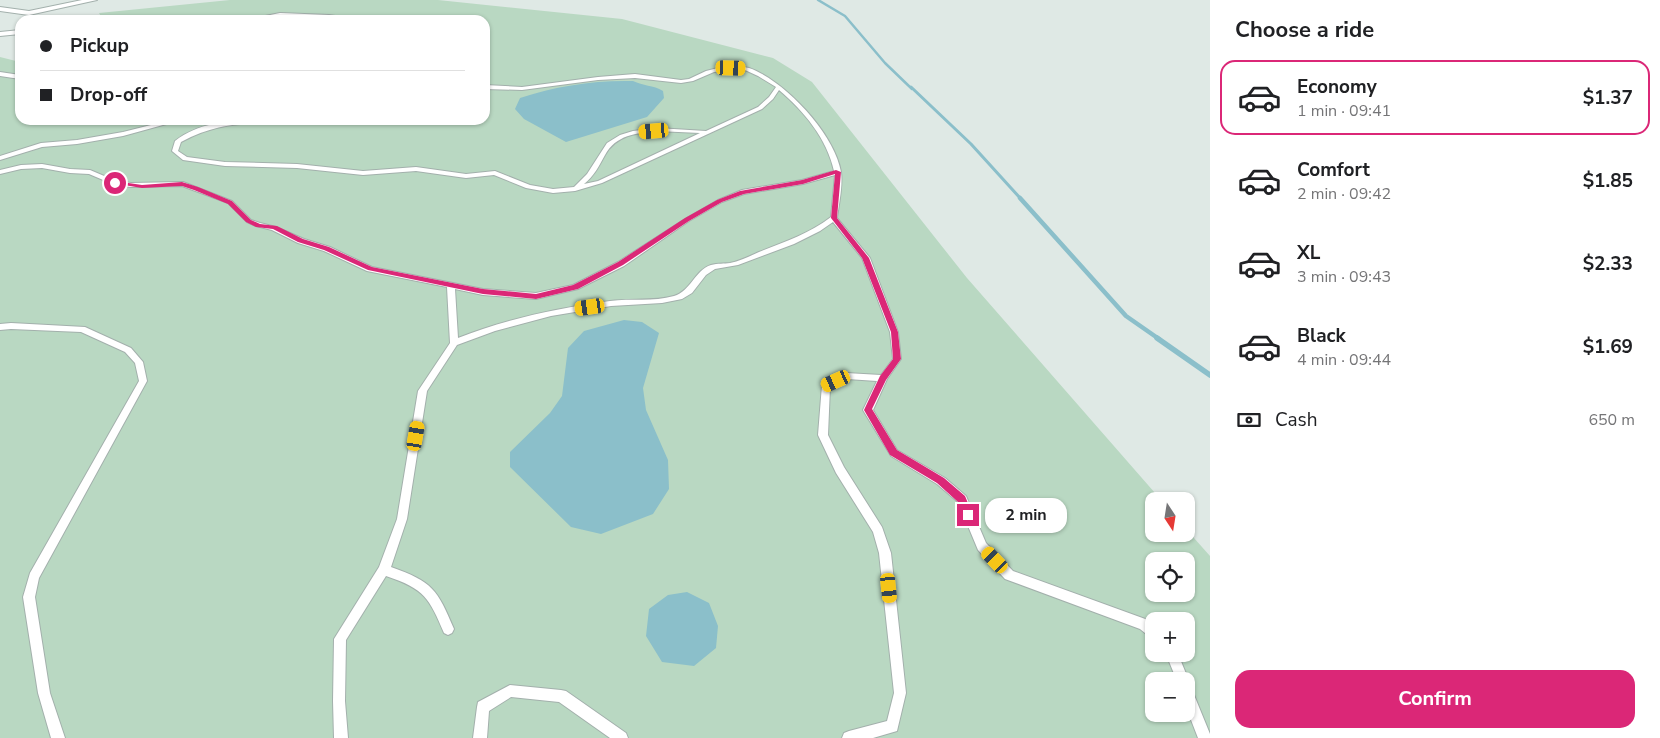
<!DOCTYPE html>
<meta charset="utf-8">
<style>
:root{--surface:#fff;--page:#f2f2f2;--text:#202124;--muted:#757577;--line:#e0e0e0;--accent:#db2777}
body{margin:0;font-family:"Nunito Sans",sans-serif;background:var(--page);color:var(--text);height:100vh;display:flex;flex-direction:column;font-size:19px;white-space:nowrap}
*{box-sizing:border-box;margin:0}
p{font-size:16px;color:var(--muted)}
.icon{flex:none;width:28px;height:28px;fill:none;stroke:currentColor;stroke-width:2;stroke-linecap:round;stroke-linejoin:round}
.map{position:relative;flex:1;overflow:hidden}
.sheet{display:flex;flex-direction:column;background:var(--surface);width:450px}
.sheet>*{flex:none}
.hud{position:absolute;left:15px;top:15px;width:475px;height:110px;border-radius:15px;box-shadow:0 1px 4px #0004;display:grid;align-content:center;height:110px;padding:0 25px;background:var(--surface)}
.needle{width:32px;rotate:168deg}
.buttons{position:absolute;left:1145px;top:492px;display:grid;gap:10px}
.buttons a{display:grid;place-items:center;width:50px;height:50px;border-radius:10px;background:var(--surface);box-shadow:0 1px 4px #0004;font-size:25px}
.end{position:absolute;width:22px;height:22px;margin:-11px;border:6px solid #db2777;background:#fff;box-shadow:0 0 0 2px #fff}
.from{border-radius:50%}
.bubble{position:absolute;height:35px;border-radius:15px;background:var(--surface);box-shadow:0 1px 4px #0004;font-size:16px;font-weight:700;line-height:35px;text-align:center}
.car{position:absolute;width:15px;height:30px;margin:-15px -8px;border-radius:6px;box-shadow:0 0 4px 1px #0007;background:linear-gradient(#f5c518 24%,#345 0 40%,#f5c518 0 76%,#345 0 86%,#f5c518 0)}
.hud b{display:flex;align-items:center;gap:18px;height:48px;font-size:19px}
.hud b+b{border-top:1px solid var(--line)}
.hud i{width:12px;height:12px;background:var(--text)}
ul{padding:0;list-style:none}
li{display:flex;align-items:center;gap:15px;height:75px;margin:0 10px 8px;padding:0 15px;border:2px solid transparent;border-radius:15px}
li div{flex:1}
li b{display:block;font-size:19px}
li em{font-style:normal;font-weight:700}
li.selected{border-color:var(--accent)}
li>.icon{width:45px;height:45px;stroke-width:1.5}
h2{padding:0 25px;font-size:22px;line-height:60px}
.pay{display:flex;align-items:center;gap:12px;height:55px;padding:0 25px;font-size:19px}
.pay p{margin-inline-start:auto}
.button{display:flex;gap:10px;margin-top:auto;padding:10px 25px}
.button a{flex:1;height:58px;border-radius:15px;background:var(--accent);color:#fff;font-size:20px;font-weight:700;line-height:58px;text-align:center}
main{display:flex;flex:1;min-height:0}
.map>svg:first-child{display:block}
.green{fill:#b9d8c2;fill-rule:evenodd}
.water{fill:#8bbfca}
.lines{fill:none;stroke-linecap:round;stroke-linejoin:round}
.stream-far3{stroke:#8bbfca;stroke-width:2.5}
.stream-far2{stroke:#8bbfca;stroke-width:3}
.stream-far1{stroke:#8bbfca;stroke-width:4.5}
.stream{stroke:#8bbfca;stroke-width:5.5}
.lane-casing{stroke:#a3b0ac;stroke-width:2}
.street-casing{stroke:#a3b0ac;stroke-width:2}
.lane{fill:#fff;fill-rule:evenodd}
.street{fill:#fff;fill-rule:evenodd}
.route{fill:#db2777}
</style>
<main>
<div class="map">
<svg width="1210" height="738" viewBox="0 0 1210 738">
<rect width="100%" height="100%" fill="#dfe9e5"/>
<!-- green -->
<path class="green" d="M 230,0 L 438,0 L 622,19 L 773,58 L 812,82 L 967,278 L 1162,501 L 1154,501 L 1154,534 L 1186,534 L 1186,529 L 1210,556 L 1210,738 L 0,738 L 0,57 L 20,62 L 20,120 L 485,120 L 485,20 L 103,20 L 99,13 ZM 1154,561 L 1186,561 L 1186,594 L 1154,594 ZM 1154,621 L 1186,621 L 1186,654 L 1154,654 ZM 1154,681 L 1186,681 L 1186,714 L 1154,714 Z"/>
<!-- water -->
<path class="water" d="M 633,81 C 643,86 653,85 663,91 L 664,98 L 647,117 L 566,142 L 524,119 L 515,109 L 520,98 C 555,86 595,80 633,81 Z
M 624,320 L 642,322 L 659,333 L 643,388 L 646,410 L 668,460 L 669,489 L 653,514 L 601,534 L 571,527 L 510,467 L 510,452 L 550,413 L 562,396 L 568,348 L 584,331 Z
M 687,592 L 709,603 L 718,626 L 716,648 L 694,666 L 662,662 L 646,636 L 649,609 L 668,595 Z"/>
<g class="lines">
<!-- stream-far3 -->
<path class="stream-far3" d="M 818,0 L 845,16 L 885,63 L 912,89"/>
<!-- stream-far2 -->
<path class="stream-far2" d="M 911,87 L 971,144 L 1021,199"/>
<!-- stream-far1 -->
<path class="stream-far1" d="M 1020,198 L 1126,316 L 1159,339"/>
<!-- stream -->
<path class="stream" d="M 1157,338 L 1210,375"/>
<defs>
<path id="lane" d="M 280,13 L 329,15 L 360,20 L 280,15 L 255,20 L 246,20 Z
M 722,67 C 731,66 740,66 749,68 C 784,80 835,134 841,172 C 843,186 839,203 837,218 L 870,258 L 898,332 L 901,359 L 887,379 L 873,410 L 897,450 L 945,478 L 966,496 L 986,543 L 1013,571 L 1148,620 L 1154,625 L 1154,639 L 1150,637 L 1140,629 L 1005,579 L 978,550 L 958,502 L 937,484 L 891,456 L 863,410 L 877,381 L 847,379 L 830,387 L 828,435 L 844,467 L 882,527 L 891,553 L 906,693 L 897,731 L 873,738 L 842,738 L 844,733 L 849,731 L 887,721 L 894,693 L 879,553 L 873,532 L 836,473 L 818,435 L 822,385 L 823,383 L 846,373 L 881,375 L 893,359 L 890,332 L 862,258 L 833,222 L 820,231 L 794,244 L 738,265 L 715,269 L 706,275 L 692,293 L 682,299 L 662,303 L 611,306 L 551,316 L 495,331 L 457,345 L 427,391 L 407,519 L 391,567 C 433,582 437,589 454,629 L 452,633 L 448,635 L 444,633 C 429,598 425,589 386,576 L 346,640 L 345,701 L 348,738 L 334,738 L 333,701 L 334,639 L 379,567 L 397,519 L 418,391 L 450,343 L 447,287 L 367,271 L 324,251 L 298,243 L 272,230 L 256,226 L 247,222 L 228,203 L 182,186 L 131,187 L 115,185 L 89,174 L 70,173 L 42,168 L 21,169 L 0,174 L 0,170 L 21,165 L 42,164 L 70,169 L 90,170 L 116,181 L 131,183 L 183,182 L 232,201 L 251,220 L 260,223 L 276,227 L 304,239 L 330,247 L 372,267 L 483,289 L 536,293 L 573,285 L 618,262 L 685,219 L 718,200 L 742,190 L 802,180 L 834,171 C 827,139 804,111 779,90 L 773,99 L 762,109 L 602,183 L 575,191 L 553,193 L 526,188 L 494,175 L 466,178 L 416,171 L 363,175 L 297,168 L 225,166 L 183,160 L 172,151 L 175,141 C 204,118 245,120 280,120 L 277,122 C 240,123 215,124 181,142 L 178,151 L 187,157 L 225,162 L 297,164 L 363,171 L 416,167 L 466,174 L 495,171 L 530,185 L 553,189 L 574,187 L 587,174 L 607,143 L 620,135 L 633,131 L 657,128 L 706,131 L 758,107 L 769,97 L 776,87 L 758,76 L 745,70 L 732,70 L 714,72 L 693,81 L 681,83 L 635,78 L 598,80 L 522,90 L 485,89 L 485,85 L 522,87 L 598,77 L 635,74 L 681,80 L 689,79 L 706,71 ZM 657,131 L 700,133 L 598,181 L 584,184 C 594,176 599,166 605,155 C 616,135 636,133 657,131 ZM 835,175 L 831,217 C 809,234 784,242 759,252 C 750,256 740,261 730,263 C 724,264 718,263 711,265 C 695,270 691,291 674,296 C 653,302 631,298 610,301 C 558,308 506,319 458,338 L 455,289 L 483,295 L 536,299 L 578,289 L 624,266 L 689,221 L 722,202 L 744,194 L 803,184 Z
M 0,72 L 20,75 L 20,79 L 0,76 Z
M 171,120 L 181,120 L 123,136 L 77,144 L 42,147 L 0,160 L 0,156 L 41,143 L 77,140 L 123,132 Z
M 11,323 L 85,327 L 131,348 L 143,362 L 147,381 L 39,578 L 35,597 L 50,693 L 65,738 L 51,738 L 38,693 L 23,597 L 30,573 L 139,381 L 135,363 L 125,352 L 81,332 L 11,329 L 0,330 L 0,324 Z
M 1166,654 L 1178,654 L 1189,681 L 1188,684 L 1191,685 L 1192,690 L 1210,734 L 1210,738 L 1198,738 L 1186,707 L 1186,681 L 1177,681 Z
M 510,685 L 561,690 L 566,691 L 626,733 L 628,738 L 610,738 L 559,702 L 511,697 L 489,711 L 487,738 L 473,738 L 477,707 L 478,702 Z"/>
<path id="street" d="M 82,0 L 97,0 L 29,15 L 0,11 L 0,7 L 29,11 Z
M 20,30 L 20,34 L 0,36 L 0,32 Z"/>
</defs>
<!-- lane casing -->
<use href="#lane" class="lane-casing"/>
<!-- street casing -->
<use href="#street" class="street-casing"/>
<!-- lane -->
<use href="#lane" class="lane"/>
<!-- street -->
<use href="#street" class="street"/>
</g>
<!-- route -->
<path class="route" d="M 836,170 L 841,172 L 837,218 L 869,258 L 898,332 L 901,359 L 886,380 L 872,409 L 897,450 L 944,478 L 965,496 L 973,515 L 972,518 L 965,518 L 958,502 L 937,483 L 890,455 L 864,410 L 880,376 L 893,359 L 891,332 L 862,258 L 831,218 L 835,174 L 803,184 L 744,194 L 722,202 L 689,221 L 623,265 L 578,289 L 536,299 L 483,294 L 368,270 L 324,250 L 298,242 L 273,229 L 256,227 L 246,222 L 228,204 L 194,190 L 182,186 L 142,188 L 112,183 L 115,181 L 142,185 L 182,182 L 198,187 L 232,201 L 251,220 L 260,224 L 277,226 L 303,239 L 329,247 L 372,267 L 483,289 L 536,294 L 573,285 L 618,262 L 685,218 L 717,200 L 740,191 L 802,180 Z"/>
</svg>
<div class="buttons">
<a><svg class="needle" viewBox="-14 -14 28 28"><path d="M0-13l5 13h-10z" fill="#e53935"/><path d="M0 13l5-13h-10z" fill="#757577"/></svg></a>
<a><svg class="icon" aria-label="locate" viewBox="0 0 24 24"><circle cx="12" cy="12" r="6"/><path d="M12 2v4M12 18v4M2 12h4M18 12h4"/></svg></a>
<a>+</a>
<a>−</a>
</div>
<i class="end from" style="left:115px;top:183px"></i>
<i class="end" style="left:968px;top:515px"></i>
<div class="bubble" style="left:985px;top:498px;width:82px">2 min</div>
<i class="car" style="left:731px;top:68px;rotate:92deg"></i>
<i class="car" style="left:654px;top:131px;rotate:265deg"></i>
<i class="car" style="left:590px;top:307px;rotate:262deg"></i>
<i class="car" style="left:836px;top:381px;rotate:246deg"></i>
<i class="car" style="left:416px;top:436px;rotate:10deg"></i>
<i class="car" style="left:995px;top:560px;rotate:316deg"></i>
<i class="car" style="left:889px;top:588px;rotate:174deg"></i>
<div class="hud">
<b><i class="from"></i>Pickup</b>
<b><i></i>Drop-off</b>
</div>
</div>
<section class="sheet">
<h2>Choose a ride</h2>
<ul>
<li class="selected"><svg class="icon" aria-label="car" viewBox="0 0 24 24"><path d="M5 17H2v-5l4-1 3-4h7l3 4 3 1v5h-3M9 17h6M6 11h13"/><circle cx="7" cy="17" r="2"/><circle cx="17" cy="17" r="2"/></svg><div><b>Economy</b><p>1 min · 09:41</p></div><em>$1.37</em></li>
<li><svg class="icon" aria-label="car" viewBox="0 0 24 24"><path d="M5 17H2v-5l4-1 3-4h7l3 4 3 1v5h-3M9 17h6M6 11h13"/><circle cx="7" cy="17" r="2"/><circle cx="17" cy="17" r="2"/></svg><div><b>Comfort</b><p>2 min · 09:42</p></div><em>$1.85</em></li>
<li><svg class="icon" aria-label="car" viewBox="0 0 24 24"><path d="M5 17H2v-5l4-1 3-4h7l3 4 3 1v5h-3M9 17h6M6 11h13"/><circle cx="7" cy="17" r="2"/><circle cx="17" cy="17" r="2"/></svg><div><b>XL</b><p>3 min · 09:43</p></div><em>$2.33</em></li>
<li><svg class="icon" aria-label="car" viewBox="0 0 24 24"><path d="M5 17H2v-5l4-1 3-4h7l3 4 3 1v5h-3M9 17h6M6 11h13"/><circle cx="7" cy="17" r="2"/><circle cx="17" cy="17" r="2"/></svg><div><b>Black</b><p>4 min · 09:44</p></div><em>$1.69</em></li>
</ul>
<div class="pay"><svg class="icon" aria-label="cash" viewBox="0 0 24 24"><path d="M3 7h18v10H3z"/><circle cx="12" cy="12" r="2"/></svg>Cash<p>650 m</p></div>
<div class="button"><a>Confirm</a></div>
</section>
</main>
